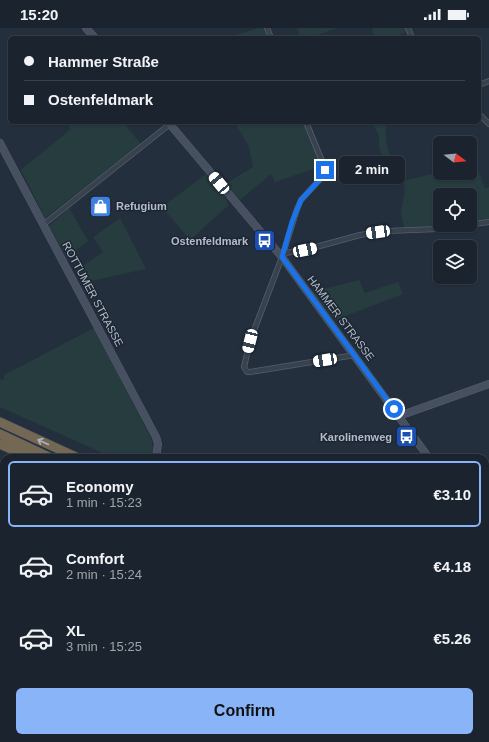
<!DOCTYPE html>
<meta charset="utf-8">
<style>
:root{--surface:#1b232e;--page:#242b36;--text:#f1f3f6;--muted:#a0a4aa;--line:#39404a;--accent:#8ab4f8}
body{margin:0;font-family:Arial,sans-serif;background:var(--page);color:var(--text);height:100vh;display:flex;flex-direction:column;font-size:15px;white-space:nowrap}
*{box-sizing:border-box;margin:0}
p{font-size:13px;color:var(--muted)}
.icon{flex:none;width:22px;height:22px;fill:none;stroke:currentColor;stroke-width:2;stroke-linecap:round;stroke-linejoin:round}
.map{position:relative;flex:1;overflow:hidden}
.sheet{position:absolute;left:0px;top:426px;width:489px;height:288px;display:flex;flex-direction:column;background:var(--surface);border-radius:12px 12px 0 0;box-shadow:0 1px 3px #0004,0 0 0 1px var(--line)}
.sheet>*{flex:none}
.top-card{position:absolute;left:8px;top:8px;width:473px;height:88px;border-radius:6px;box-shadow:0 1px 3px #0004,0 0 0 1px var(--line);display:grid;align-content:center;height:88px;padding:0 16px;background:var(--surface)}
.needle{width:26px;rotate:106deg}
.buttons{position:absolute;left:433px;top:108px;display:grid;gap:8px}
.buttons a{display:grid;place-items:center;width:44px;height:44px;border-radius:6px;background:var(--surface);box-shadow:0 1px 3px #0004,0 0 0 1px var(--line);font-size:20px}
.end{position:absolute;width:18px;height:18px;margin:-9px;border:5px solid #1a73e8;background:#fff;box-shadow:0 0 0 2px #fff}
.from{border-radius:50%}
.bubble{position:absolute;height:28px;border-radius:6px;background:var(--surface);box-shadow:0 1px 3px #0004,0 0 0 1px var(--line);font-size:13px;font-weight:700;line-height:28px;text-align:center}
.car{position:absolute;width:12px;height:24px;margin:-12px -6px;border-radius:5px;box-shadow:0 0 3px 1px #0007;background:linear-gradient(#fff 24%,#345 0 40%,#fff 0 76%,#345 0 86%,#fff 0)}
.top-card b{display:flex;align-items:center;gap:14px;height:38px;font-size:15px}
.top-card b+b{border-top:1px solid var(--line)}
.top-card i{width:10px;height:10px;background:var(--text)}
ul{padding:7px 0 0;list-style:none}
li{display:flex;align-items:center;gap:12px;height:66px;margin:0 8px 6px;padding:0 8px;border:2px solid transparent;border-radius:6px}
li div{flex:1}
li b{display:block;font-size:15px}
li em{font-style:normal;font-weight:700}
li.current{border-color:var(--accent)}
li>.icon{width:36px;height:36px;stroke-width:1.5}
.button{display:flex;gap:8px;margin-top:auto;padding:8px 16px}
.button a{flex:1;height:46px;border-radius:6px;background:var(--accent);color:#111;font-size:16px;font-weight:700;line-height:46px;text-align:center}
.status{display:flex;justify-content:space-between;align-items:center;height:28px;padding:0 20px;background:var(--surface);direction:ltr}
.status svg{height:11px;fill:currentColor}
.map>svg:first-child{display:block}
.green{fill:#263c3f}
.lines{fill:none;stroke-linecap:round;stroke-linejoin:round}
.street-casing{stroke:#565f6c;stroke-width:6}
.secondary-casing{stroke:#565f6c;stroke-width:8}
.highway-casing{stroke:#434c59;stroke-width:10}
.street{stroke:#38414e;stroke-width:4.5}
.secondary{stroke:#465061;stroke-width:7}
.highway{stroke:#746855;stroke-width:9}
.oneway{stroke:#aeb4bd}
.route{stroke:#1a73e8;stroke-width:5}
.labels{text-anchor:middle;stroke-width:3;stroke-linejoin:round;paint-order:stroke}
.poi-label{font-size:11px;font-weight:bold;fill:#b4bcc9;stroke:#1d2633;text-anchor:end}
.street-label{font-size:11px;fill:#b4bcc9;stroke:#1d2633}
</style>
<div class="status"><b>15:20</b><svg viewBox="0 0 49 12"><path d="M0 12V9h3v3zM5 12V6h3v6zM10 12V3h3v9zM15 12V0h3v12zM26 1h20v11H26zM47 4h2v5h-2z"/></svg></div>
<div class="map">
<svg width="489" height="714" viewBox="0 0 489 714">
<rect width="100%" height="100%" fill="#242f3e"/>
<!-- green -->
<path class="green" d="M 258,0 L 264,0 L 268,10 L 226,10 Z
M 297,0 L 337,0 L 309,10 L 301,10 Z
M 372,0 L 405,0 L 407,4 L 389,10 L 374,10 Z
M 66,94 L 123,94 L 141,116 L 45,190 L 21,142 L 71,101 Z
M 235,94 L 303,94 L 322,138 L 275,154 L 271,146 L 240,172 L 225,156 L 253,139 L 249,119 Z
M 372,94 L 386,94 C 384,121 391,130 403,153 L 440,144 L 470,145 L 470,137 L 476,136 L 485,161 L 489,159 L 489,191 L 470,196 L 470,167 L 440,167 L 440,197 L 459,197 L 437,200 L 404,200 L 401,184 L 405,163 L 403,153 L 398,152 L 382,129 L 379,119 L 379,108 Z
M 206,146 L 219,159 L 229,177 L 190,212 L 162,179 Z
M 69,180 L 88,213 L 67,230 L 49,198 Z
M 120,190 L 146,241 L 81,255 L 75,243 L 103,224 L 93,209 Z
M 359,252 L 365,265 L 398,254 L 403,266 L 335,292 L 312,264 Z
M 94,300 L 151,410 L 153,421 L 151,430 L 114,430 L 0,379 L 0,351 L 4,352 L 4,347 Z
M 489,444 L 489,502 L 485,497 L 485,445 Z
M 176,710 L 350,710 L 349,714 L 175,714 Z
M 399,710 L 469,710 L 476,714 L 398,714 Z"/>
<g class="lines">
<defs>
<path id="street" d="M 267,0 L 271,10
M 408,0 L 412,10
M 479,57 L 489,53
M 479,86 L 489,96
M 306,94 L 324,138 L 324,147 L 301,172 L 297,181 L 282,229 L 250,313 L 244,339 L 247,344 L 250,344 L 355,327
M 44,196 L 170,96
M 282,229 L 286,225 L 316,219 L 360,207 L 387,203 L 438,201 L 489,194
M 476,710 L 483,714
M 395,714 L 396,710"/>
<path id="secondary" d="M 86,0 L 95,10
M 168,94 L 282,229 L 429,430
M 0,115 L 156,409 L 158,416 L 156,430
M 399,388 L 489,356
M 485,506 L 489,512
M 83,714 L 85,710"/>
<path id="highway" d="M 0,394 L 78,430
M 0,406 L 51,430
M 0,416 L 31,430
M 485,615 L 489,617
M 485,625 L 489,626"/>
</defs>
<!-- street casing -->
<use href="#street" class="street-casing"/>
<!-- secondary casing -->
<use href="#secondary" class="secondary-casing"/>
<!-- highway casing -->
<use href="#highway" class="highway-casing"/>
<!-- street -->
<use href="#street" class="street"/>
<!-- secondary -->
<use href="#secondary" class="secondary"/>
<!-- highway -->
<use href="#highway" class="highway"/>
</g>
<!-- one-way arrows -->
<defs><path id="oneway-shaft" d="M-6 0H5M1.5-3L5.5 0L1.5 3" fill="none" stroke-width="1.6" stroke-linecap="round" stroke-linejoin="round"/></defs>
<use class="oneway" href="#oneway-shaft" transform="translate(43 414) rotate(-155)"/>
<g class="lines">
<!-- route -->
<path class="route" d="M 325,142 L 324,147 L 301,172 L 292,194 L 282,229 L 394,381"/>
</g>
<!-- icons -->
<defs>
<symbol id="shop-square" viewBox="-11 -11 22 22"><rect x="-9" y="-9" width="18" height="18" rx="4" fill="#3f7fe0" stroke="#1d2633"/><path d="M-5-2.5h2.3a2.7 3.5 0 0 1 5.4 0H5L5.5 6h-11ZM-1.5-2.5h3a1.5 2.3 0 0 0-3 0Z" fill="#fff"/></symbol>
<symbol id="bus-square" viewBox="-11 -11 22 22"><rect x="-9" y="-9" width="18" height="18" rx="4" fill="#1a4fb4" stroke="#1d2633"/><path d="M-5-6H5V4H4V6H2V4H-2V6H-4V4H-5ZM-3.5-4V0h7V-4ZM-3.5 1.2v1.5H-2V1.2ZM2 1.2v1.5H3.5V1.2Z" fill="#fff"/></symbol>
</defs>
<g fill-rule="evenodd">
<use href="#shop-square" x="88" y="166" width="25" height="25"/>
<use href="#bus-square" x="252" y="200" width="25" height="25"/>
<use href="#bus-square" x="394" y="396" width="25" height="25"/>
</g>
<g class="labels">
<!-- poi labels -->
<g class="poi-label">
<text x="116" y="182" text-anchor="start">Refugium</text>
<text x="248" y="217">Ostenfeldmark</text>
<text x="392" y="413">Karolinenweg</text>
</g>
<!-- street labels -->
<g class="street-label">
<text transform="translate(93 266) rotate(62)" y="4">ROTTUMER STRASSE</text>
<text transform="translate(341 290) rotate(53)" y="4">HAMMER STRASSE</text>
</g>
</g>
</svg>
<div class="buttons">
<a><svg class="needle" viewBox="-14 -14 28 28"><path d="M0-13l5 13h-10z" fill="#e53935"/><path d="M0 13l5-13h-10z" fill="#a0a4aa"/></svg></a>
<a><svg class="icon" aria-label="locate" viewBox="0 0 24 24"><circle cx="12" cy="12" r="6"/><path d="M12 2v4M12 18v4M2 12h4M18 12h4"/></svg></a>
<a><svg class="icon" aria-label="layers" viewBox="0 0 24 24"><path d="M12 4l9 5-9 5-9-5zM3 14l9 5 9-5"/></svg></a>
</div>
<i class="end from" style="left:394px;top:381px"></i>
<i class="end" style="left:325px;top:142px"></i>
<div class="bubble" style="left:339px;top:128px;width:66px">2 min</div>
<i class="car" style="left:219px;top:155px;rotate:320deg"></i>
<i class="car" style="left:378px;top:204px;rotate:262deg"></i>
<i class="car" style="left:305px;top:222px;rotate:78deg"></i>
<i class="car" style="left:250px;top:313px;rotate:194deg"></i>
<i class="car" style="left:325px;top:332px;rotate:261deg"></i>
<div class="top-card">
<b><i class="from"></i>Hammer Straße</b>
<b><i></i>Ostenfeldmark</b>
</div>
<section class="sheet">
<ul>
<li class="current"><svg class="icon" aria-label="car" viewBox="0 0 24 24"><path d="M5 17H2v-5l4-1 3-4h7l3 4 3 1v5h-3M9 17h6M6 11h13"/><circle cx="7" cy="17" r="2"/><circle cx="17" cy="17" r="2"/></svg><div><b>Economy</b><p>1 min · 15:23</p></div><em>€3.10</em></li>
<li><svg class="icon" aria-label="car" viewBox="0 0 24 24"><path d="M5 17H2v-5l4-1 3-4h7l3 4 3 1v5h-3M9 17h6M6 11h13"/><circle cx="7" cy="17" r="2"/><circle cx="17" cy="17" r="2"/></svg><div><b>Comfort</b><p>2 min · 15:24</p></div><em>€4.18</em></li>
<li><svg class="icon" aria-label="car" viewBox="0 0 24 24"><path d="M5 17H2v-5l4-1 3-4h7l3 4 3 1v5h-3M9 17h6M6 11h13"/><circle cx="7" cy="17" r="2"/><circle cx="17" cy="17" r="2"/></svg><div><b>XL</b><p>3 min · 15:25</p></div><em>€5.26</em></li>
</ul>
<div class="button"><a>Confirm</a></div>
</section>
</div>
